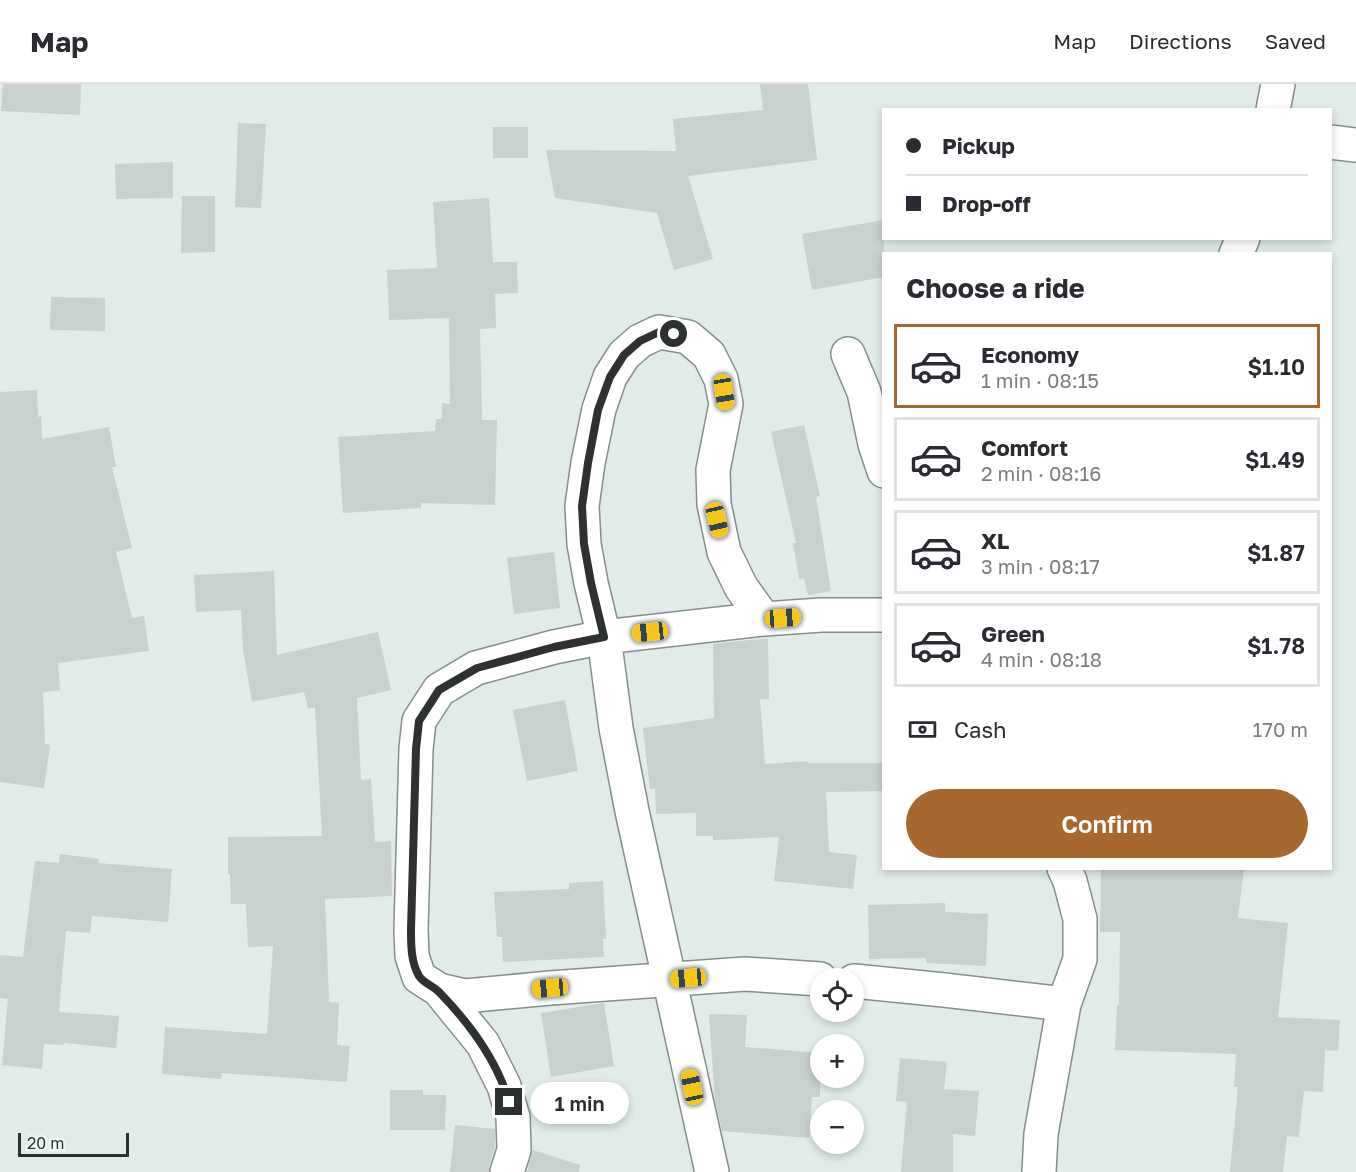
<!DOCTYPE html>
<meta charset="utf-8">
<style>
:root{--surface:#fff;--page:#f7f7f7;--text:#2b2b33;--muted:#7c7c81;--line:#e1e1e2;--accent:#a7672f}
body{margin:0;font-family:"Golos Text",sans-serif;background:var(--page);color:var(--text);height:100vh;display:flex;flex-direction:column;font-size:22px;white-space:nowrap}
*{box-sizing:border-box;margin:0}
p{font-size:20px;color:var(--muted)}
.icon{flex:none;width:33px;height:33px;fill:none;stroke:currentColor;stroke-width:2;stroke-linecap:round;stroke-linejoin:round}
.map{position:relative;flex:1;overflow:hidden}
.panel{position:absolute;left:882px;top:168px;width:450px;height:618px;display:flex;flex-direction:column;background:var(--surface);border-radius:0px;box-shadow:0 3px 9px #0003}
.panel>*{flex:none}
.hud{position:absolute;left:882px;top:24px;width:450px;height:132px;border-radius:0px;box-shadow:0 3px 9px #0003;display:grid;align-content:center;height:132px;padding:0 24px;background:var(--surface)}
.buttons{position:absolute;left:810px;top:884px;display:grid;gap:12px}
.buttons a{display:grid;place-items:center;width:54px;height:54px;border-radius:50%;background:var(--surface);box-shadow:0 3px 9px #0003;font-size:30px}
.scale{position:absolute;left:18px;bottom:15px;width:111px;box-sizing:border-box;padding-left:6px;border:3px solid #2d3131;border-top:0;font-size:16px;line-height:21px;white-space:nowrap;color:#2d3131;-webkit-text-stroke:4px #edf8f7;paint-order:stroke}
.end{position:absolute;width:27px;height:27px;margin:-14px;border:8px solid #2d3131;background:#fff;box-shadow:0 0 0 3px #fff}
.from{border-radius:50%}
.bubble{position:absolute;height:42px;border-radius:21px;background:var(--surface);box-shadow:0 3px 9px #0003;font-size:20px;font-weight:600;line-height:42px;text-align:center}
.car{position:absolute;width:18px;height:36px;margin:-18px -9px;border-radius:8px;box-shadow:0 0 4px 2px #0007;background:linear-gradient(#f5c518 24%,#345 0 40%,#f5c518 0 76%,#345 0 86%,#f5c518 0)}
.hud b{display:flex;align-items:center;gap:21px;height:57px;font-size:22px}
.hud b+b{border-top:2px solid var(--line)}
.hud i{width:15px;height:15px;background:var(--text)}
ul{padding:0;list-style:none}
li{display:flex;align-items:center;gap:18px;height:84px;margin:0 12px 9px;padding:0 12px;border:3px solid var(--line);border-radius:0px}
li div{flex:1}
li b{display:block;font-size:22px}
li em{font-style:normal;font-weight:600}
li.selected{border-color:var(--accent)}
li>.icon{width:54px;height:54px;stroke-width:1.5}
h2{padding:0 24px;font-size:27px;line-height:72px}
.pay{display:flex;align-items:center;gap:15px;height:66px;padding:0 24px;font-size:22px}
.pay p{margin-inline-start:auto}
.button{display:flex;gap:12px;margin-top:auto;padding:12px 24px}
.button a{flex:1;height:69px;border-radius:36px;background:var(--accent);color:#fff;font-size:24px;font-weight:600;line-height:69px;text-align:center}
header{display:flex;align-items:center;gap:36px;box-sizing:border-box;height:84px;padding:0 30px;background:var(--surface);border-bottom:2px solid var(--line)}
header strong{font-size:28px}
nav{display:flex;gap:33px;margin-inline-start:auto;font-size:21px}
.map>svg:first-child{display:block}
.building{fill:#c8d1cc}
.lines{fill:none;stroke-linecap:round;stroke-linejoin:round}
.minor-casing{stroke:#848f8d;stroke-width:36}
.tertiary-casing{stroke:#848f8d;stroke-width:36}
.minor{stroke:#fff;stroke-width:33}
.tertiary{stroke:#fff;stroke-width:33}
.route{stroke:#2d3131;stroke-width:8}
</style>
<header>
<strong>Map</strong>
<nav><a>Map</a><a>Directions</a><a>Saved</a></nav>
</header>
<div class="map">
<svg width="1356" height="1088" viewBox="0 0 1356 1088">
<rect width="100%" height="100%" fill="#e0ebea"/>
<!-- building -->
<path class="building" d="M 3,0 L 81,0 L 80,31 L 1,27 Z
M 760,0 L 808,0 L 817,76 L 688,92 L 713,175 L 674,186 L 657,129 L 555,114 L 546,66 L 676,67 L 673,35 L 763,26 Z
M 238,39 L 266,40 L 261,124 L 235,123 Z
M 493,43 L 528,43 L 528,74 L 493,74 Z
M 173,78 L 173,114 L 116,115 L 115,80 Z
M 182,112 L 215,112 L 215,168 L 181,169 Z
M 489,114 L 493,178 L 517,178 L 518,209 L 495,210 L 496,244 L 480,245 L 482,336 L 497,336 L 495,421 L 421,419 L 421,424 L 343,429 L 338,353 L 435,347 L 436,335 L 442,335 L 442,319 L 450,320 L 449,234 L 389,236 L 387,186 L 437,184 L 433,118 Z
M 884,136 L 884,193 L 812,206 L 802,150 Z
M 51,213 L 105,214 L 105,247 L 50,246 Z
M 37,306 L 38,333 L 41,332 L 42,355 L 109,343 L 116,383 L 112,383 L 132,464 L 116,468 L 132,534 L 144,532 L 149,567 L 58,579 L 60,606 L 43,608 L 45,660 L 50,661 L 44,704 L 0,698 L 0,308 Z
M 804,341 L 820,412 L 816,413 L 831,507 L 808,511 L 804,494 L 799,495 L 793,459 L 796,459 L 771,348 Z
M 554,468 L 560,524 L 514,530 L 507,474 Z
M 274,487 L 277,571 L 378,548 L 391,606 L 357,614 L 361,696 L 371,695 L 375,758 L 391,757 L 392,812 L 325,815 L 329,918 L 339,919 L 337,961 L 350,962 L 347,998 L 222,989 L 221,995 L 162,990 L 165,943 L 267,950 L 273,862 L 248,863 L 246,820 L 231,820 L 230,790 L 228,790 L 228,753 L 322,752 L 315,623 L 308,625 L 304,608 L 252,618 L 243,565 L 241,526 L 196,528 L 194,491 Z
M 768,555 L 769,615 L 760,615 L 765,680 L 808,677 L 808,679 L 884,679 L 884,707 L 826,708 L 829,768 L 857,771 L 853,805 L 774,797 L 779,753 L 713,756 L 713,752 L 696,752 L 696,729 L 656,730 L 655,705 L 650,705 L 643,644 L 714,634 L 713,560 L 749,556 Z
M 565,616 L 578,687 L 527,697 L 513,626 Z
M 60,770 L 99,775 L 98,779 L 172,785 L 168,838 L 92,832 L 90,849 L 66,847 L 59,928 L 119,932 L 116,964 L 64,959 L 64,961 L 44,960 L 42,985 L 2,981 L 8,915 L 0,914 L 0,871 L 23,873 L 35,777 L 59,779 Z
M 1101,784 L 1244,784 L 1238,834 L 1288,839 L 1278,933 L 1340,936 L 1338,967 L 1325,966 L 1323,1008 L 1304,1007 L 1299,1053 L 1287,1052 L 1283,1088 L 1230,1088 L 1238,1003 L 1234,1003 L 1236,970 L 1115,966 L 1117,921 L 1119,921 L 1120,848 L 1100,848 Z
M 603,797 L 606,855 L 603,855 L 604,873 L 503,878 L 502,853 L 497,853 L 494,808 L 569,805 L 569,799 Z
M 945,819 L 945,828 L 988,830 L 986,882 L 926,879 L 926,874 L 869,875 L 868,821 Z
M 604,919 L 614,982 L 551,993 L 541,929 Z
M 709,930 L 747,931 L 745,963 L 820,969 L 820,1013 L 812,1013 L 809,1054 L 722,1047 L 715,1016 Z
M 900,974 L 947,978 L 944,1005 L 979,1007 L 975,1052 L 953,1050 L 953,1088 L 901,1088 L 907,1018 L 896,1017 Z
M 390,1006 L 423,1006 L 423,1011 L 446,1011 L 445,1046 L 390,1046 Z
M 455,1041 L 495,1045 L 495,1063 L 489,1082 L 489,1088 L 450,1088 Z
M 533,1066 L 580,1081 L 579,1088 L 527,1088 Z"/>
<g class="lines">
<defs>
<path id="minor" d="M 1330,58 L 1356,61
M 848,270 L 864,308 L 875,360 L 884,387
M 820,895 L 745,890 L 550,904 L 465,912 L 439,906 L 419,893 L 412,872 L 411,846 L 416,665 L 419,637 L 439,606 L 476,584 L 554,563 L 604,553 L 764,535 L 821,531 L 884,531
M 854,897 L 944,906 L 1064,920
M 439,906 L 483,960 L 504,1002 L 513,1033 L 514,1066 L 507,1088
M 712,1088 L 632,727 L 616,644 L 604,553 L 591,499 L 584,460 L 582,422 L 588,379 L 599,325 L 610,293 L 624,271 L 640,257 L 659,248 L 688,253 L 709,271 L 721,295 L 726,320 L 713,386 L 714,420 L 724,468 L 741,503 L 764,535"/>
<path id="tertiary" d="M 1273,26 L 1278,0
M 1236,170 L 1243,154
M 1039,1088 L 1041,1050 L 1064,920 L 1080,875 L 1080,835 L 1070,797 L 1064,784"/>
</defs>
<!-- minor casing -->
<use href="#minor" class="minor-casing"/>
<!-- tertiary casing -->
<use href="#tertiary" class="tertiary-casing"/>
<!-- minor -->
<use href="#minor" class="minor"/>
<!-- tertiary -->
<use href="#tertiary" class="tertiary"/>
</g>
<g class="lines">
<!-- route -->
<path class="route" d="M 509,1018 C 497,976 470,940 440,909 C 434,902 423,899 419,892 C 411,878 411,862 411,846 L 416,665 L 419,637 L 439,606 L 477,584 L 554,563 L 604,553 L 591,499 L 584,460 L 582,422 L 588,379 L 598,326 L 610,293 L 624,271 L 640,257 L 659,248 L 674,250"/>
</g>
</svg>
<div class="buttons">
<a><svg class="icon" aria-label="locate" viewBox="0 0 24 24"><circle cx="12" cy="12" r="6"/><path d="M12 2v4M12 18v4M2 12h4M18 12h4"/></svg></a>
<a>+</a>
<a>−</a>
</div>
<div class="scale">20 m</div>
<i class="end from" style="left:674px;top:250px"></i>
<i class="end" style="left:509px;top:1018px"></i>
<div class="bubble" style="left:530px;top:998px;width:99px">1 min</div>
<i class="car" style="left:724px;top:308px;rotate:171deg"></i>
<i class="car" style="left:717px;top:436px;rotate:167deg"></i>
<i class="car" style="left:783px;top:534px;rotate:86deg"></i>
<i class="car" style="left:650px;top:548px;rotate:264deg"></i>
<i class="car" style="left:688px;top:894px;rotate:265deg"></i>
<i class="car" style="left:550px;top:904px;rotate:265deg"></i>
<i class="car" style="left:692px;top:1003px;rotate:348deg"></i>
<div class="hud">
<b><i class="from"></i>Pickup</b>
<b><i></i>Drop-off</b>
</div>
<section class="panel">
<h2>Choose a ride</h2>
<ul>
<li class="selected"><svg class="icon" aria-label="car" viewBox="0 0 24 24"><path d="M5 17H2v-5l4-1 3-4h7l3 4 3 1v5h-3M9 17h6M6 11h13"/><circle cx="7" cy="17" r="2"/><circle cx="17" cy="17" r="2"/></svg><div><b>Economy</b><p>1 min · 08:15</p></div><em>$1.10</em></li>
<li><svg class="icon" aria-label="car" viewBox="0 0 24 24"><path d="M5 17H2v-5l4-1 3-4h7l3 4 3 1v5h-3M9 17h6M6 11h13"/><circle cx="7" cy="17" r="2"/><circle cx="17" cy="17" r="2"/></svg><div><b>Comfort</b><p>2 min · 08:16</p></div><em>$1.49</em></li>
<li><svg class="icon" aria-label="car" viewBox="0 0 24 24"><path d="M5 17H2v-5l4-1 3-4h7l3 4 3 1v5h-3M9 17h6M6 11h13"/><circle cx="7" cy="17" r="2"/><circle cx="17" cy="17" r="2"/></svg><div><b>XL</b><p>3 min · 08:17</p></div><em>$1.87</em></li>
<li><svg class="icon" aria-label="car" viewBox="0 0 24 24"><path d="M5 17H2v-5l4-1 3-4h7l3 4 3 1v5h-3M9 17h6M6 11h13"/><circle cx="7" cy="17" r="2"/><circle cx="17" cy="17" r="2"/></svg><div><b>Green</b><p>4 min · 08:18</p></div><em>$1.78</em></li>
</ul>
<div class="pay"><svg class="icon" aria-label="cash" viewBox="0 0 24 24"><path d="M3 7h18v10H3z"/><circle cx="12" cy="12" r="2"/></svg>Cash<p>170 m</p></div>
<div class="button"><a>Confirm</a></div>
</section>
</div>
